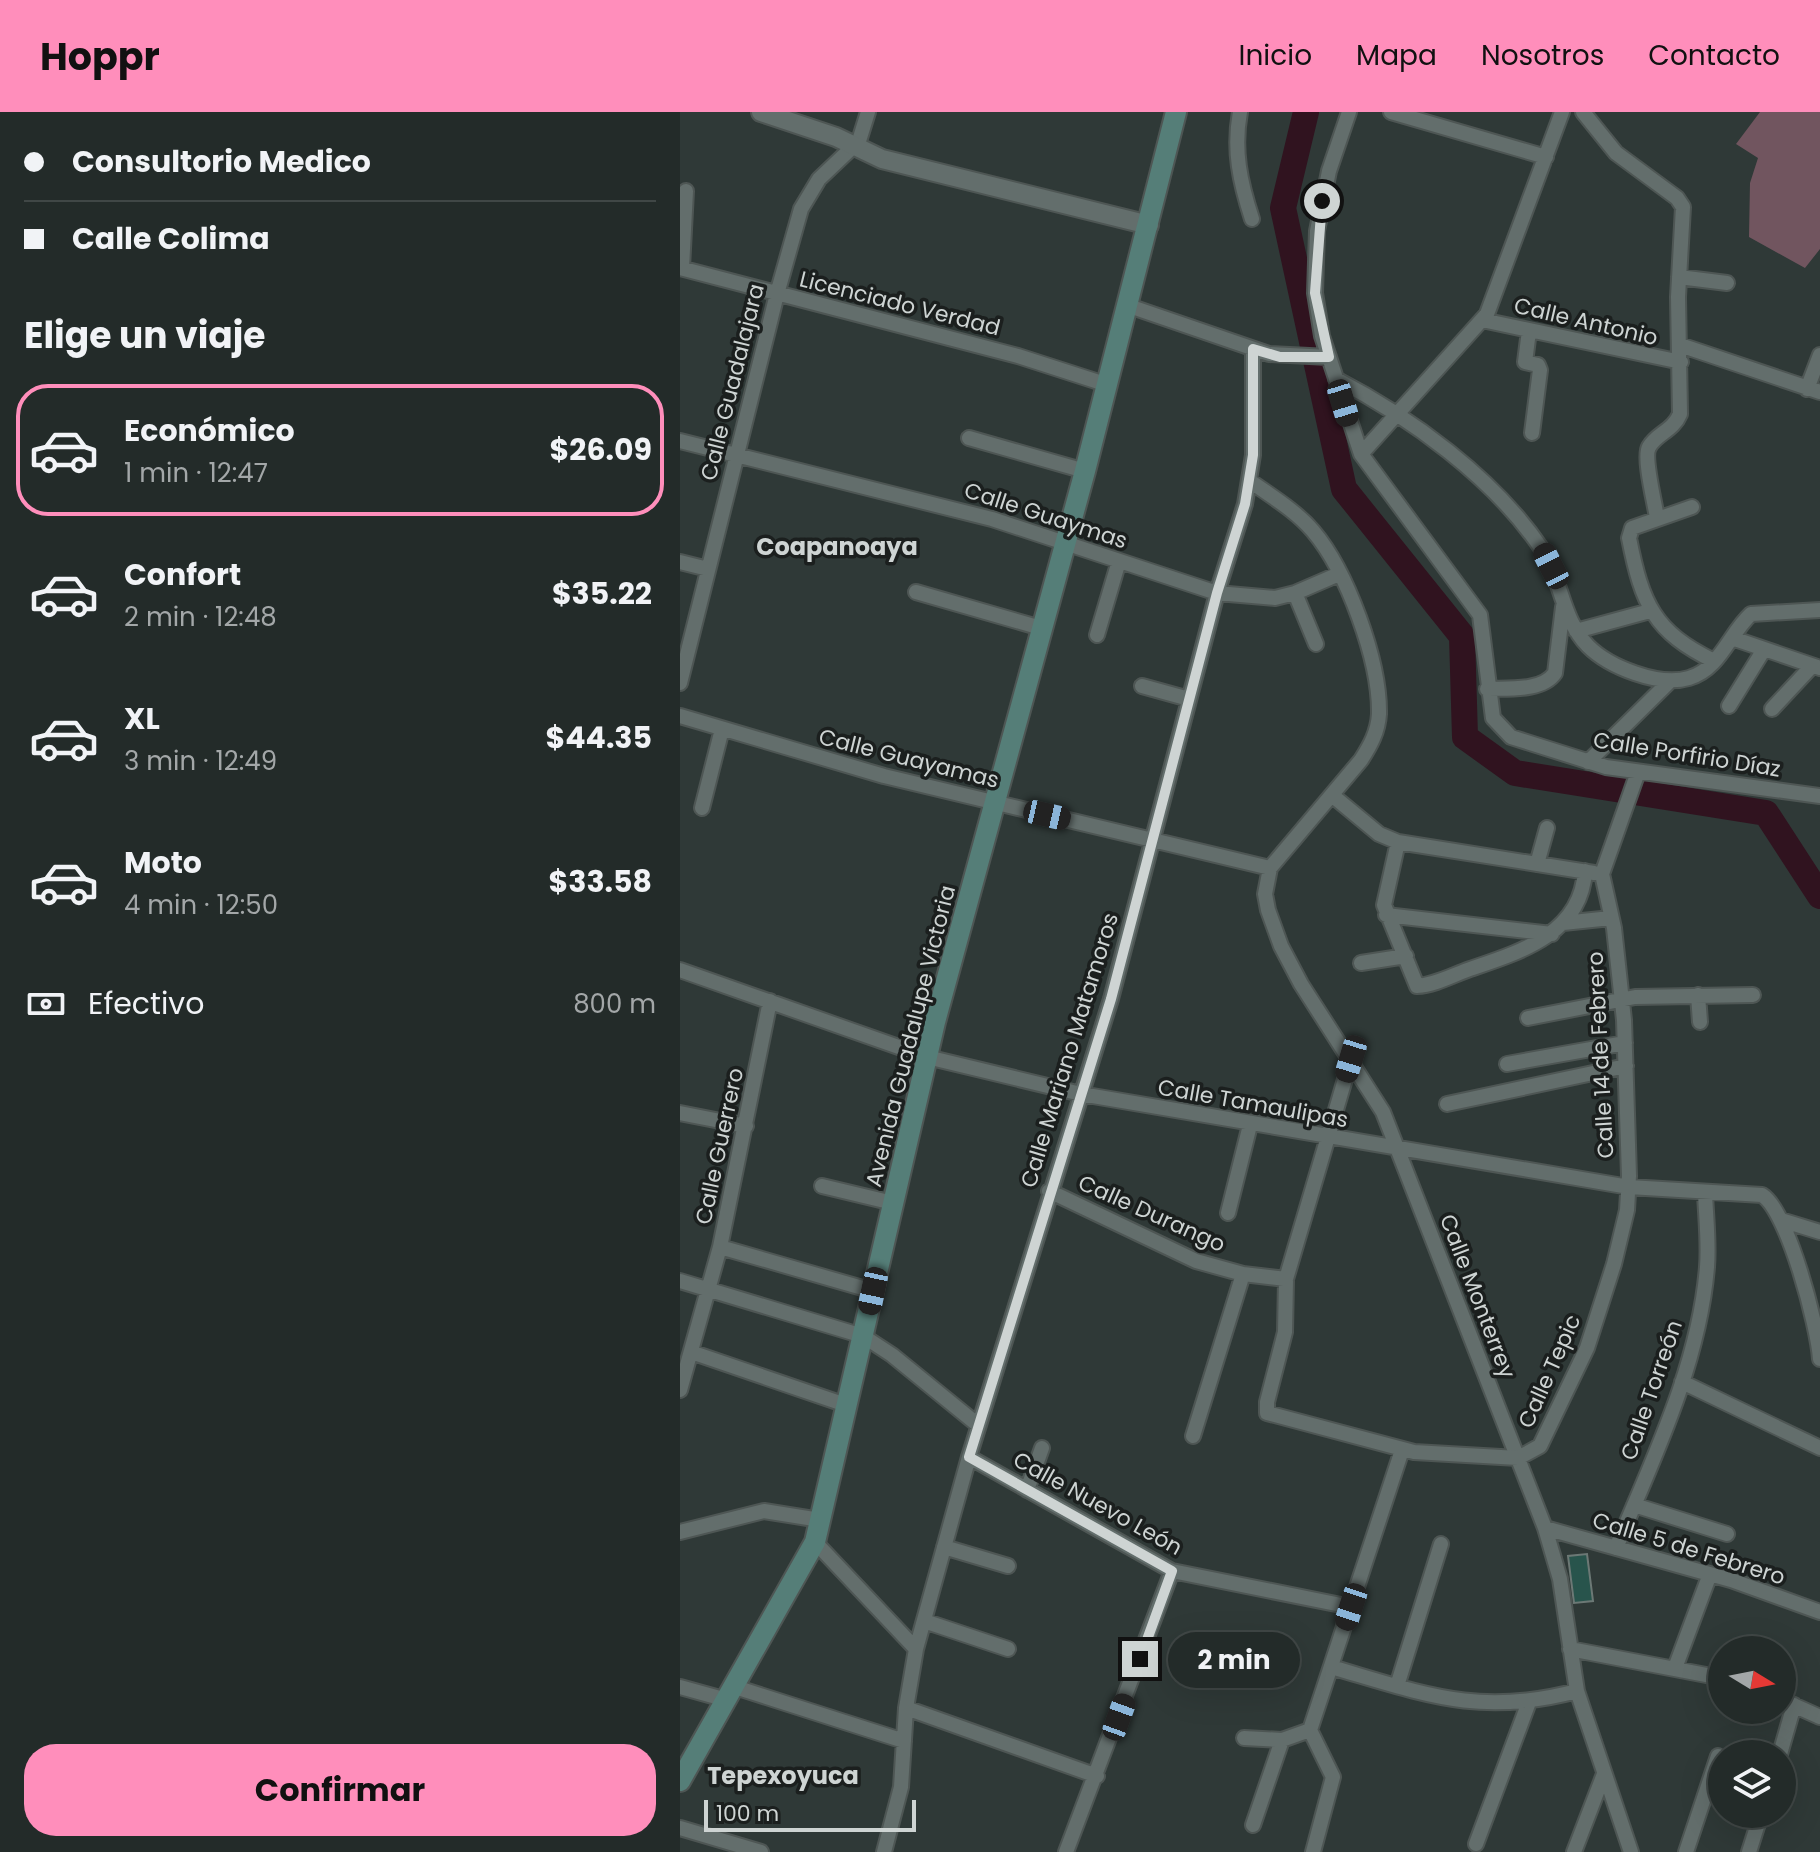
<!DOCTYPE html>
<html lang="es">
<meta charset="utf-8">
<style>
:root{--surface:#232b29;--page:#2b3331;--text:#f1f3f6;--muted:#a3a7a8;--line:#404746;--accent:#ff8ebb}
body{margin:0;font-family:Poppins,sans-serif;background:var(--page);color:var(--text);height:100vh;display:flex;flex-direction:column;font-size:30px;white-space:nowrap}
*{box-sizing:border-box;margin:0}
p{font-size:26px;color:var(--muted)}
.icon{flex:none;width:44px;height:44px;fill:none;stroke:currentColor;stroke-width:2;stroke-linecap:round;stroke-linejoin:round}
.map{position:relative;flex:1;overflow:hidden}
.details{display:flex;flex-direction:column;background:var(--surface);width:680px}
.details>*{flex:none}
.hud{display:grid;align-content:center;height:176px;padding:0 24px;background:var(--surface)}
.needle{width:52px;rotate:100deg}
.fabs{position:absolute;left:1028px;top:1524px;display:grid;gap:16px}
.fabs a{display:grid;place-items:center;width:88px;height:88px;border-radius:50%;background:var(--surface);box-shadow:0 8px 32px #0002,0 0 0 2px var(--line);font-size:40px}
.scale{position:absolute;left:24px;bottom:20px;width:212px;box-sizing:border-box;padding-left:8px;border:4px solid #ced4d3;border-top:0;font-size:22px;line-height:28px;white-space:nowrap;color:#ced4d3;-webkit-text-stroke:6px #1b1f1e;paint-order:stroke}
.end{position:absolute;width:36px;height:36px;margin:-18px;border:10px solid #ced4d3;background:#111;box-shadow:0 0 0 4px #111}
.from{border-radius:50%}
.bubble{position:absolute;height:56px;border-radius:28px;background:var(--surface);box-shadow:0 8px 32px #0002,0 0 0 2px var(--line);font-size:26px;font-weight:700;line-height:56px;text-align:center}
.car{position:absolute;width:24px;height:48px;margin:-24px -12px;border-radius:10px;box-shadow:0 0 6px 2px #0007;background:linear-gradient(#222 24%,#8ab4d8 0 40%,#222 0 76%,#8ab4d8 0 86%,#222 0)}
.hud b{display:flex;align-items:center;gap:28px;height:76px;font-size:30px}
.hud b+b{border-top:2px solid var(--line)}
.hud i{width:20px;height:20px;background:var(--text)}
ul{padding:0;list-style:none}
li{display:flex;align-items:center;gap:24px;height:132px;margin:0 16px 12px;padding:0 8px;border:4px solid transparent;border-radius:32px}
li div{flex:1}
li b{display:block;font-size:30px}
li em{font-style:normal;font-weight:700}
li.active{border-color:var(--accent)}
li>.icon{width:72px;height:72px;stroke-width:1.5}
h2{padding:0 24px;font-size:36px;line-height:96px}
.pay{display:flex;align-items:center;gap:20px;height:88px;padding:0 24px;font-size:30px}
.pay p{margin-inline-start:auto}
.button{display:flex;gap:16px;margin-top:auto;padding:16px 24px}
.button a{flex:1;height:92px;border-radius:32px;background:var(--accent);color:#111;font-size:32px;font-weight:700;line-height:92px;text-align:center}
header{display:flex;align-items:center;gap:48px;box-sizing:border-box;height:112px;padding:0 40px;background:var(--accent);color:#111}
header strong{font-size:38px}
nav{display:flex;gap:44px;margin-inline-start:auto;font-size:28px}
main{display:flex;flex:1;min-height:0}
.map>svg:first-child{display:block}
.green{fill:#71555f}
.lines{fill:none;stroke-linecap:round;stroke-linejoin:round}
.river{stroke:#30131f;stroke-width:26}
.building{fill:#28544c;stroke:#6c7875;stroke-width:2}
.minor-casing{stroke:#4e5654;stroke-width:18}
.tertiary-casing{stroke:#4e5654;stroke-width:22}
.secondary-casing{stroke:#4e5654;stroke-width:24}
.minor{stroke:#636e6c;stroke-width:14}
.tertiary{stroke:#636e6c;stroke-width:18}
.secondary{stroke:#557e78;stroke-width:20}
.route{stroke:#ced4d3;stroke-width:10}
.labels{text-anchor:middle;stroke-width:7;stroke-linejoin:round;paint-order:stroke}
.street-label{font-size:22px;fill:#ced4d3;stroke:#1b1f1e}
.neighbourhood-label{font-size:24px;font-weight:bold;fill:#ced4d3;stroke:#1b1f1e}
</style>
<header>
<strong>Hoppr</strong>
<nav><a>Inicio</a><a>Mapa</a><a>Nosotros</a><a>Contacto</a></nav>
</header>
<main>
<section class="details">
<div class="hud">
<b><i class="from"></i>Consultorio Medico</b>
<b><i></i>Calle Colima</b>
</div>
<h2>Elige un viaje</h2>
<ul>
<li class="active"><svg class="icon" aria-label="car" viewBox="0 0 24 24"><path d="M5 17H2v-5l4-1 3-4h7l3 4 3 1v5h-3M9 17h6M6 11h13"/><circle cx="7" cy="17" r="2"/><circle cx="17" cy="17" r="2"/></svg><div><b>Económico</b><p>1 min · 12:47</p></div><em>$26.09</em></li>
<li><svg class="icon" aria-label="car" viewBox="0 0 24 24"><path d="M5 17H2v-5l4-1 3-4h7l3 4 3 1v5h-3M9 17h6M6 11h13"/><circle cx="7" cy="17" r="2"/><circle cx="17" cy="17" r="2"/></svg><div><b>Confort</b><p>2 min · 12:48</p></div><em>$35.22</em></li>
<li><svg class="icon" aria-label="car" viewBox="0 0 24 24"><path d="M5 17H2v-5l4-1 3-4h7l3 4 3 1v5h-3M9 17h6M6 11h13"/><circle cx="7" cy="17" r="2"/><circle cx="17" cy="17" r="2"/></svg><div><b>XL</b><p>3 min · 12:49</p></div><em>$44.35</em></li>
<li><svg class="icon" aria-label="car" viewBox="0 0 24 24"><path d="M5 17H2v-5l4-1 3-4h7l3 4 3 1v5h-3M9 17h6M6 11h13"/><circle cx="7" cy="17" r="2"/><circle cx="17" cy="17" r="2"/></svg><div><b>Moto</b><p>4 min · 12:50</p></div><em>$33.58</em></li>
</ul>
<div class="pay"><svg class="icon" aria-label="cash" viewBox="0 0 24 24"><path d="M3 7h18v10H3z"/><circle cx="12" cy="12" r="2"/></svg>Efectivo<p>800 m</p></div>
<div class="button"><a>Confirmar</a></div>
</section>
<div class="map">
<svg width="1140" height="1740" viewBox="0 0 1140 1740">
<rect width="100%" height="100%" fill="#2f3937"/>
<!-- green -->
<path class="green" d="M 1080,0 L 1140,0 L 1140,137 L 1125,156 L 1069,125 L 1070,71 L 1078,46 L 1056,32 Z"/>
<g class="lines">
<!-- river -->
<path class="river" d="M 626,0 L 603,96 L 664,377 L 782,524 L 785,625 L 835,661 L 1086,701 L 1140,784"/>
</g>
<!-- building -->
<path class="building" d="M 907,1442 L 913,1489 L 894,1491 L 888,1444 Z"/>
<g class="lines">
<defs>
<path id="minor" d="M 560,0 C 553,38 560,70 572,107
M 669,0 L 649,59 L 637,119 L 635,181 L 642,224 L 681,342 L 800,503 L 813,606 L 831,625 L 926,655 L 1140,684
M 711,0 L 866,45
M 903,0 L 936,41 L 997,86 L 1003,95 L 998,185 L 1000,302 C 993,319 977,321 969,335 C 963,345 975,392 977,406
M 0,156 L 338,244 L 428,273
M 2,156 L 6,79
M 999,165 L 1047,171
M 449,194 L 589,242 L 649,245
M 802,208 L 1001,250
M 849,219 L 845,250 L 858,253 L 860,258 L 852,321
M 1000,233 L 1140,280
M 656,267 C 730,305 814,366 861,436 C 882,467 881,506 908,534 C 929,555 979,575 1009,566 C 1040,557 1049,522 1071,502 L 1140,498
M 1127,277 L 1140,243
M 289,326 L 405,359
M 0,329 L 312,407 L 537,481 L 595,486 L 615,481 L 659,462
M 681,342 L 807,202 L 882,0
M 570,369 C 591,384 616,399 633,419 C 667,459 700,549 699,602 C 698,620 690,634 681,648 L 590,756 L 585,782 L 588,798 L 601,834 L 621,872 L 703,1000 L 865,1416 L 880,1467 L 897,1579 L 951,1740
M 1012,395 L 952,416 L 949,426 C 962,492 974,520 1034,549
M 0,450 L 28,457
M 236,480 L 361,516
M 615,481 L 636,532
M 896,519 L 970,499
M 417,523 L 439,449
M 1052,526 L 1140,556
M 0,571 L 97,182 L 121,97 L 139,67 L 179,29 L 188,0
M 462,574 L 509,587
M 807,577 C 827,576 862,580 875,561 L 883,495
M 1049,594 L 1083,539
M 1092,597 L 1132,554
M 0,604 L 204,664 L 590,756
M 908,650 L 990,569
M 653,684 L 699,722 L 718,730 L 914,761
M 22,696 L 42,617
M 718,730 L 704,793 L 737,874 C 755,873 773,863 790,857 C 840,840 901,822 905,759
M 857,752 L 867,716
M 706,803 L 872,822
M 883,811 L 931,806
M 681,851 L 726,844
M 0,858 L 247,945 L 401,982 L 949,1075 L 1082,1083 C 1108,1099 1138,1215 1140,1247
M 1018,883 L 1020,910
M 848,906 L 955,885 L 1073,883
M 671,947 L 606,1167 L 605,1220 L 587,1290 L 587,1301 L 734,1340 L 838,1346 L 860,1334 L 907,1236 L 934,1152 L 947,1098 L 949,1064 L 944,908 L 934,816 L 922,762 L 958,660
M 827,952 L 945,931
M 767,992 L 946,954
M 0,1001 L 66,1014
M 142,1074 L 213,1091
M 369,1079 L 516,1149 L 563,1162 L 606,1167
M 548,1101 L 570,1013
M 1101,1108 L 1140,1120
M 40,1135 L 193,1179
M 0,1169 L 183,1224 L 212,1243 L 298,1313
M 11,1240 L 166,1293
M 1002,1270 L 1140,1336
M 0,1278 L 40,1135 L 90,889
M 513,1324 L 563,1162
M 289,1345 L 492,1459 L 671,1495
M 347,1378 L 362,1336
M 954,1393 L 1047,1422
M 865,1416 L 1051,1468 L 1140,1500
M 0,1420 L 84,1399 L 140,1408
M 135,1430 L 236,1537
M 264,1435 L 328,1454
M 936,1436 C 973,1347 1019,1253 1027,1155 C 1029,1131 1026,1106 1025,1081
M 244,1509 L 328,1537
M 890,1537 L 1042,1566
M 651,1555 C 744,1582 799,1605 897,1579
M 995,1556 L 1030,1462
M 717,1574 L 761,1432
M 0,1575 L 47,1588
M 55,1575 L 224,1629
M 1102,1588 L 1140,1605
M 226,1596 L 417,1664
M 564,1626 L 602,1628 L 630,1618
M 1100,1642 L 1114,1593
M 573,1713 L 602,1628
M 0,1716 L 81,1740
M 796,1732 L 849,1590
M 204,1740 L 221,1675 L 226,1596 L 236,1537 L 289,1345 L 431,887 L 537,481 L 565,392 L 573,343 L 573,237
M 386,1740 L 492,1459
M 633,1740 L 653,1665 L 630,1618 L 722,1338
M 894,1740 L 924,1662
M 1006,1740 L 1038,1644
M 1069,1740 L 1081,1702"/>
<path id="tertiary" d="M 81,0 L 156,25 L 202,47 L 469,113"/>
<path id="secondary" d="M 0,1669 L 135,1430 L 255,910 L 405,359 L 496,0"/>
</defs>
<!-- minor casing -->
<use href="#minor" class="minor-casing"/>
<!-- tertiary casing -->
<use href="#tertiary" class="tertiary-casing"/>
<!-- secondary casing -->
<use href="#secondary" class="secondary-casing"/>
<!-- minor -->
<use href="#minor" class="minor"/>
<!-- tertiary -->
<use href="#tertiary" class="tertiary"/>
<!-- secondary -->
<use href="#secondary" class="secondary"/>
</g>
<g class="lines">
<!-- route -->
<path class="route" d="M 460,1547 L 492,1459 L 289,1345 L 431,887 L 537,481 L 565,392 L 573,343 L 573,237 L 600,245 L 649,245 L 635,181 L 642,89"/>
</g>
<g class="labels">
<!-- street labels -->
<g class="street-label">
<text transform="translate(220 191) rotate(14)" y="8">Licenciado Verdad</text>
<text transform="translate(906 209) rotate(13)" y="8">Calle Antonio</text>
<text transform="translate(52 270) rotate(-76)" y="8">Calle Guadalajara</text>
<text transform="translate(366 403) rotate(18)" y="8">Calle Guaymas</text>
<text transform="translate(1007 642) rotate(9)" y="8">Calle Porfirio Díaz</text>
<text transform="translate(229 646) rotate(14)" y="8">Calle Guayamas</text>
<text transform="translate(230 924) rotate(-76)" y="8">Avenida Guadalupe Victoria</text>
<text transform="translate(389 938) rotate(-73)" y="8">Calle Mariano Matamoros</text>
<text transform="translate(920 943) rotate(-93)" y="8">Calle 14 de Febrero</text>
<text transform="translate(573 991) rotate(10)" y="8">Calle Tamaulipas</text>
<text transform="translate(39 1034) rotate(-78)" y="8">Calle Guerrero</text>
<text transform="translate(472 1101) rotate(24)" y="8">Calle Durango</text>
<text transform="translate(798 1184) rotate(69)" y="8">Calle Monterrey</text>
<text transform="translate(869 1259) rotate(-66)" y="8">Calle Tepic</text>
<text transform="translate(971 1278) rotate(-71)" y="8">Calle Torreón</text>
<text transform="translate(418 1391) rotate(29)" y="8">Calle Nuevo León</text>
<text transform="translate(1009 1436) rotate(17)" y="8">Calle 5 de Febrero</text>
</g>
<!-- neighbourhood labels -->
<g class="neighbourhood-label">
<text x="157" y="443">Coapanoaya</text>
<text x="103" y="1672">Tepexoyuca</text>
</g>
</g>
</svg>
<div class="fabs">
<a><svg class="needle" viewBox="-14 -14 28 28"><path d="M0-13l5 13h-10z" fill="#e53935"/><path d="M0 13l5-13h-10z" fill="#a3a7a8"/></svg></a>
<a><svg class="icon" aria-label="layers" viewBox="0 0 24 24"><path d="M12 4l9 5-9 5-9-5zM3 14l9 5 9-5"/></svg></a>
</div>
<div class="scale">100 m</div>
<i class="end from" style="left:642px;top:89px"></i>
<i class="end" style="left:460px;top:1547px"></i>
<div class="bubble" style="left:488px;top:1520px;width:132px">2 min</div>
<i class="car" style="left:663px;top:291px;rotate:163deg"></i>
<i class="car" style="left:871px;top:454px;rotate:333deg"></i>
<i class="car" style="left:367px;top:703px;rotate:103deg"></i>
<i class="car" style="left:671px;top:947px;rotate:197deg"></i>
<i class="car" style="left:193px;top:1179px;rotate:192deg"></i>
<i class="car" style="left:671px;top:1495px;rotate:198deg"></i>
<i class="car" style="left:439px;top:1605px;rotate:20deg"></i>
</div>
</main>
